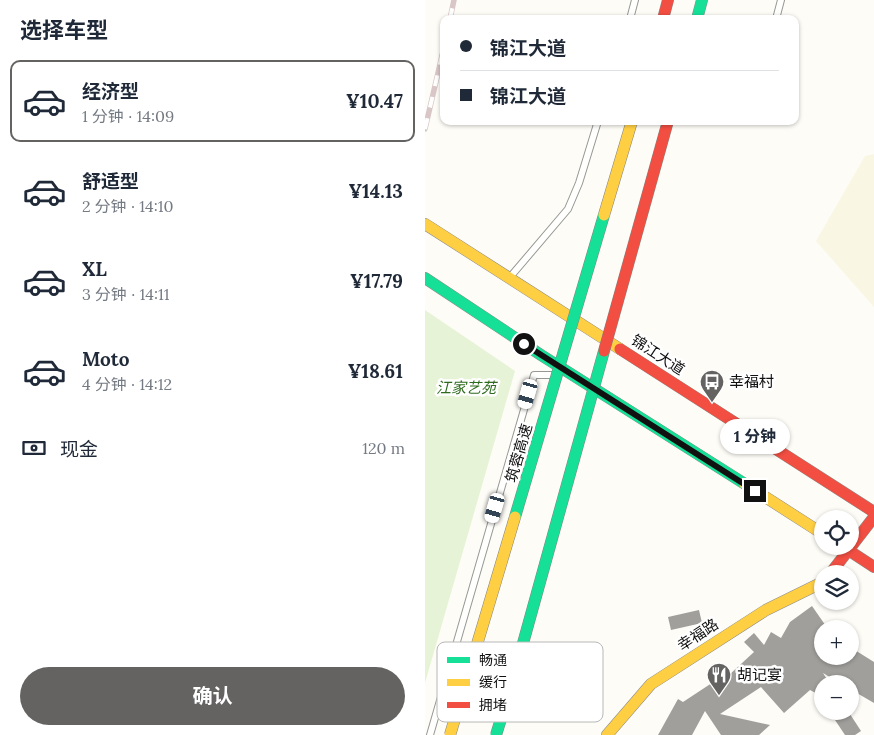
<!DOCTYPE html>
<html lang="zh">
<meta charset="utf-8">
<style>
:root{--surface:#fff;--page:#f2f2f3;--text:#1f2937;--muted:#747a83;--line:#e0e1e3;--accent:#646362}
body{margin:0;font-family:Lora,"Noto Sans SC",serif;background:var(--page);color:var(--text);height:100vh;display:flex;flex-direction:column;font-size:19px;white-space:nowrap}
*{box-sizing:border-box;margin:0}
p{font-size:16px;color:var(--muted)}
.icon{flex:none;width:28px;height:28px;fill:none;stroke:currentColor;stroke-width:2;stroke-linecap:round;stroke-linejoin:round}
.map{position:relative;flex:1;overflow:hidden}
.details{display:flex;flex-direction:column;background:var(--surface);width:425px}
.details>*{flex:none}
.guide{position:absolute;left:15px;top:15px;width:359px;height:110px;border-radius:10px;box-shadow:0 1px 4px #0004;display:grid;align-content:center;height:110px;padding:0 20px;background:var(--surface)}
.controls{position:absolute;left:389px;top:510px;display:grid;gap:10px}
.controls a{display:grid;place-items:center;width:45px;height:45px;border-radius:50%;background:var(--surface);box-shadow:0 1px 4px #0004;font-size:25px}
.end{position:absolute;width:22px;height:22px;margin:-11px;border:6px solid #111;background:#fff;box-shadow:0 0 0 2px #fff}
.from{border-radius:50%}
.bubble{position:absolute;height:35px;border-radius:18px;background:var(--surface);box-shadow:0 1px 4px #0004;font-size:16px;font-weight:700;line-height:35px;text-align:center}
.car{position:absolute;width:15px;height:30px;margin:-15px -8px;border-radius:6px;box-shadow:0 0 4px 1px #0007;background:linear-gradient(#fff 24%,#345 0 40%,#fff 0 76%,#345 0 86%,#fff 0)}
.guide b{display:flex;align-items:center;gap:18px;height:48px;font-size:19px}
.guide b+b{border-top:1px solid var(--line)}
.guide i{width:12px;height:12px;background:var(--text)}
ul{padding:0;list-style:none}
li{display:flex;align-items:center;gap:15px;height:82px;margin:0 10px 8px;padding:0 10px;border:2px solid transparent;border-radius:10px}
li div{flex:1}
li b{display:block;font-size:19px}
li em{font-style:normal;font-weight:700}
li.current{border-color:var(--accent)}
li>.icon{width:45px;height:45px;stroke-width:1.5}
h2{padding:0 20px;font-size:22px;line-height:60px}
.pay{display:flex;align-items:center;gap:12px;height:55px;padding:0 20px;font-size:19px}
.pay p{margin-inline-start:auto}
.primary-button{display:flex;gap:10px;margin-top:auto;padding:10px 20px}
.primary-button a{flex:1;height:58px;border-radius:30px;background:var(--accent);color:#fff;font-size:20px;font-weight:700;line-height:58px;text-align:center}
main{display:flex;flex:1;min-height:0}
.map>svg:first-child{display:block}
.farmland{fill:#f9f7e4}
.green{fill:#e7f3d7}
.building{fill:#a19f9c}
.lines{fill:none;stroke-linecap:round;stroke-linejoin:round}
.lane-casing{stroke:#979795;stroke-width:8}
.fast-casing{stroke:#8e8d8b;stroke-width:12}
.slow-casing{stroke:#8e8d8b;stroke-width:12}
.jam-casing{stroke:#8e8d8b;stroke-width:12}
.lane{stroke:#fffffe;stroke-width:6}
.fast{stroke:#16e098;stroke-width:11}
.slow{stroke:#ffcf43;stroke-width:11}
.jam{stroke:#f24e42;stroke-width:11}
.rail-casing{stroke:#d9c6c7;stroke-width:5.5}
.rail{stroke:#fff;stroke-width:4;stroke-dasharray:11;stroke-linecap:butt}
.fast-bridge-casing{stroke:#858482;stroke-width:12;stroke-linecap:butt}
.slow-bridge-casing{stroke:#858482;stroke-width:12;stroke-linecap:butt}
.jam-bridge-casing{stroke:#858482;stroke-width:12;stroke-linecap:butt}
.fast-bridge{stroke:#16e098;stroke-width:11}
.slow-bridge{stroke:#ffcf43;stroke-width:11}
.jam-bridge{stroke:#f24e42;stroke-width:11}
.route{stroke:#111;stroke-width:6}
.labels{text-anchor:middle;stroke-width:5;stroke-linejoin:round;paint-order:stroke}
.street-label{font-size:15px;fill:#111;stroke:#fff}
.poi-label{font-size:15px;fill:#111;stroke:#fff;text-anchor:start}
.park-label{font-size:15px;font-style:italic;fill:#2f6b1f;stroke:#fff}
.key{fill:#fff;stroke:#b8b8b8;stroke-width:1}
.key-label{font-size:14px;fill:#111}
</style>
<main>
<section class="details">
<h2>选择车型</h2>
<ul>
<li class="current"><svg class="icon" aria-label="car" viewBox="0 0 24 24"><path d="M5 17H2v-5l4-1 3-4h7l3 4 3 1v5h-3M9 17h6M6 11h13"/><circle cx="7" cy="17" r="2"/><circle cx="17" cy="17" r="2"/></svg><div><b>经济型</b><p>1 分钟 · 14:09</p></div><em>¥10.47</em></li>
<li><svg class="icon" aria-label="car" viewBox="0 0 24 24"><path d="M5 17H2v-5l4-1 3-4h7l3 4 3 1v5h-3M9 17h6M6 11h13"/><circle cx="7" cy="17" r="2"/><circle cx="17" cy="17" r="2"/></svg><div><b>舒适型</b><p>2 分钟 · 14:10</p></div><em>¥14.13</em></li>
<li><svg class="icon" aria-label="car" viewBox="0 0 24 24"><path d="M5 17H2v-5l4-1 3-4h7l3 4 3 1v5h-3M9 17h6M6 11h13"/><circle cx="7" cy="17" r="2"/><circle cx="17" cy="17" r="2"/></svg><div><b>XL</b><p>3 分钟 · 14:11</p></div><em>¥17.79</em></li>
<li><svg class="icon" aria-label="car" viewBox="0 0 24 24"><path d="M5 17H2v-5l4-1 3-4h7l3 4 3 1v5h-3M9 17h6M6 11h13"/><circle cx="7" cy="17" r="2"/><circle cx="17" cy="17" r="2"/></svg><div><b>Moto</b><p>4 分钟 · 14:12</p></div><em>¥18.61</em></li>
</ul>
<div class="pay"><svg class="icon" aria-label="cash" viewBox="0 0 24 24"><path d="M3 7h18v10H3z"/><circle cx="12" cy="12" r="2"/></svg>现金<p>120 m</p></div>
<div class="primary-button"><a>确认</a></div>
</section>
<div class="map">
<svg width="449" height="735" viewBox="0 0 449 735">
<rect width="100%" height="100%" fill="#fdfcf7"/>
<!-- farmland -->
<path class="farmland" d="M 449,154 L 449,307 L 391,241 L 440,156 Z"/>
<!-- green -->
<path class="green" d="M 0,310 L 90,371 L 0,683 Z"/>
<!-- building -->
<path class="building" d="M 387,606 L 403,629 L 398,629 L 398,656 L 425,656 L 425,647 L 449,662 L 449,703 L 425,689 L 425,684 L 416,684 L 398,673 L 405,684 L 398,684 L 398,697 L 385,690 L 359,713 L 336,687 L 295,714 L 345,725 L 334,735 L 296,735 L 280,711 L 267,735 L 233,735 L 253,699 L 258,702 L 302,673 L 304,675 L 329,652 L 319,642 L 329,633 L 339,645 L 346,632 L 356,638 L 365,622 Z
M 274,610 L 277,623 L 246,630 L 243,617 Z
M 404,711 L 423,711 L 436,731 L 430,735 L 420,735 Z"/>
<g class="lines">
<defs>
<path id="lane" d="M 205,19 L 210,0
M 351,19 L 356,0
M 86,276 L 143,209 L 154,183 L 173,121
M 5,735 L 109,375 L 127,375"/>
<path id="fast" d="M 272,19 L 277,0
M 0,278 L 116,355 L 320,484"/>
<path id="slow" d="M 0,224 L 195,349
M 320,484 L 398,534
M 182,735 L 226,684 L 341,610 L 398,582"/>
<path id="jam" d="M 238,19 L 243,0
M 195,349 L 449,512
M 417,546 L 449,567
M 405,574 L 449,517"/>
</defs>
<!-- lane casing -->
<use href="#lane" class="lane-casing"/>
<!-- fast casing -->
<use href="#fast" class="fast-casing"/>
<!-- slow casing -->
<use href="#slow" class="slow-casing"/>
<!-- jam casing -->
<use href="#jam" class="jam-casing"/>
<!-- lane -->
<use href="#lane" class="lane"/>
<!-- fast -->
<use href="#fast" class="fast"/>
<!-- slow -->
<use href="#slow" class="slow"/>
<!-- jam -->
<use href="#jam" class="jam"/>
<defs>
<path id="rail" d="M 25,19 L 29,0
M 0,129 L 19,47"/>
</defs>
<!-- rail casing -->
<use href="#rail" class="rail-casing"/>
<!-- rail -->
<use href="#rail" class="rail"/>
<defs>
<path id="fast-bridge" d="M 90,517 L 179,215
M 71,735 L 87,683 L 179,351"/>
<path id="slow-bridge" d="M 179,215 L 207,121
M 25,735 L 90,517"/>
<path id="jam-bridge" d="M 179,351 L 243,121"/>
</defs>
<!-- fast-bridge casing -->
<use href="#fast-bridge" class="fast-bridge-casing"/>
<!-- slow-bridge casing -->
<use href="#slow-bridge" class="slow-bridge-casing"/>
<!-- jam-bridge casing -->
<use href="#jam-bridge" class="jam-bridge-casing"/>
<!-- fast-bridge -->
<use href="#fast-bridge" class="fast-bridge"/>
<!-- slow-bridge -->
<use href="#slow-bridge" class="slow-bridge"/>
<!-- jam-bridge -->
<use href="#jam-bridge" class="jam-bridge"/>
</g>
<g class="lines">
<!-- route -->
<path class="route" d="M 99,344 L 330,491"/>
</g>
<!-- icons -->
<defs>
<symbol id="bus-pin" viewBox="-11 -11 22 30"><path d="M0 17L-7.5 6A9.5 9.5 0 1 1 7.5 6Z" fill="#646362" stroke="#fff"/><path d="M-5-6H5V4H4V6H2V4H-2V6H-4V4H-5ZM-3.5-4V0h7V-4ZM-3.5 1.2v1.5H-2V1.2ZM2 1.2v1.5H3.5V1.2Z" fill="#fff"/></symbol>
<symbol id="restaurant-pin" viewBox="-11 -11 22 30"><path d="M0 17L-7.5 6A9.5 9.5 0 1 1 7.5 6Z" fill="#646362" stroke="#fff"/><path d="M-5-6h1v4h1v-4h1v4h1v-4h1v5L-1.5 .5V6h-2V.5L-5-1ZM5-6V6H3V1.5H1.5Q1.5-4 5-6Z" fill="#fff"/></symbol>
</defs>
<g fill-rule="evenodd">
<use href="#bus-pin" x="273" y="368" width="28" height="38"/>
<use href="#restaurant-pin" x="280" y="661" width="28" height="38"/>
</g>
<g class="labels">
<!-- street labels -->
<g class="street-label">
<text transform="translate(233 355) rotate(33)" y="5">锦江大道</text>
<text transform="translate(94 453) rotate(-74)" y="5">筑蓉高速</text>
<text transform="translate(273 635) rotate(-33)" y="5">幸福路</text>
</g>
<!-- poi labels -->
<g class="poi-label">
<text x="304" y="387">幸福村</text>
<text x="312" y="680">胡记宴</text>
</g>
<!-- park labels -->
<g class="park-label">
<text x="41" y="393">江家艺苑</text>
</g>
</g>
<!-- legend -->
<rect x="12" y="642" width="166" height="80" rx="8" class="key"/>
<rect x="22" y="657" width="23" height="6" fill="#16e098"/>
<rect x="22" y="679" width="23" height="7" fill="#ffcf43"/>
<rect x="22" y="702" width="23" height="6" fill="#f24e42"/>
<g class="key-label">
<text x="54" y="665">畅通</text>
<text x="54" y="687">缓行</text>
<text x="54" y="710">拥堵</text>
</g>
</svg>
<div class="controls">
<a><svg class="icon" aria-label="locate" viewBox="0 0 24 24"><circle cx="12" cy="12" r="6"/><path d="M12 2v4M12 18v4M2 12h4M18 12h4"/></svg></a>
<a><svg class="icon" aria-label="layers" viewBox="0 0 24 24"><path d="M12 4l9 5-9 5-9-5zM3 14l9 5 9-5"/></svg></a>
<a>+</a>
<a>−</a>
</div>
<i class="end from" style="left:99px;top:344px"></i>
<i class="end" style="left:330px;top:491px"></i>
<div class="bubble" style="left:295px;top:419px;width:70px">1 分钟</div>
<i class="car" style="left:103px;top:394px;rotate:196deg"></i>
<i class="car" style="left:70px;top:508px;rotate:196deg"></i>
<div class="guide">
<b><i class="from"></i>锦江大道</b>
<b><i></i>锦江大道</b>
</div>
</div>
</main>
